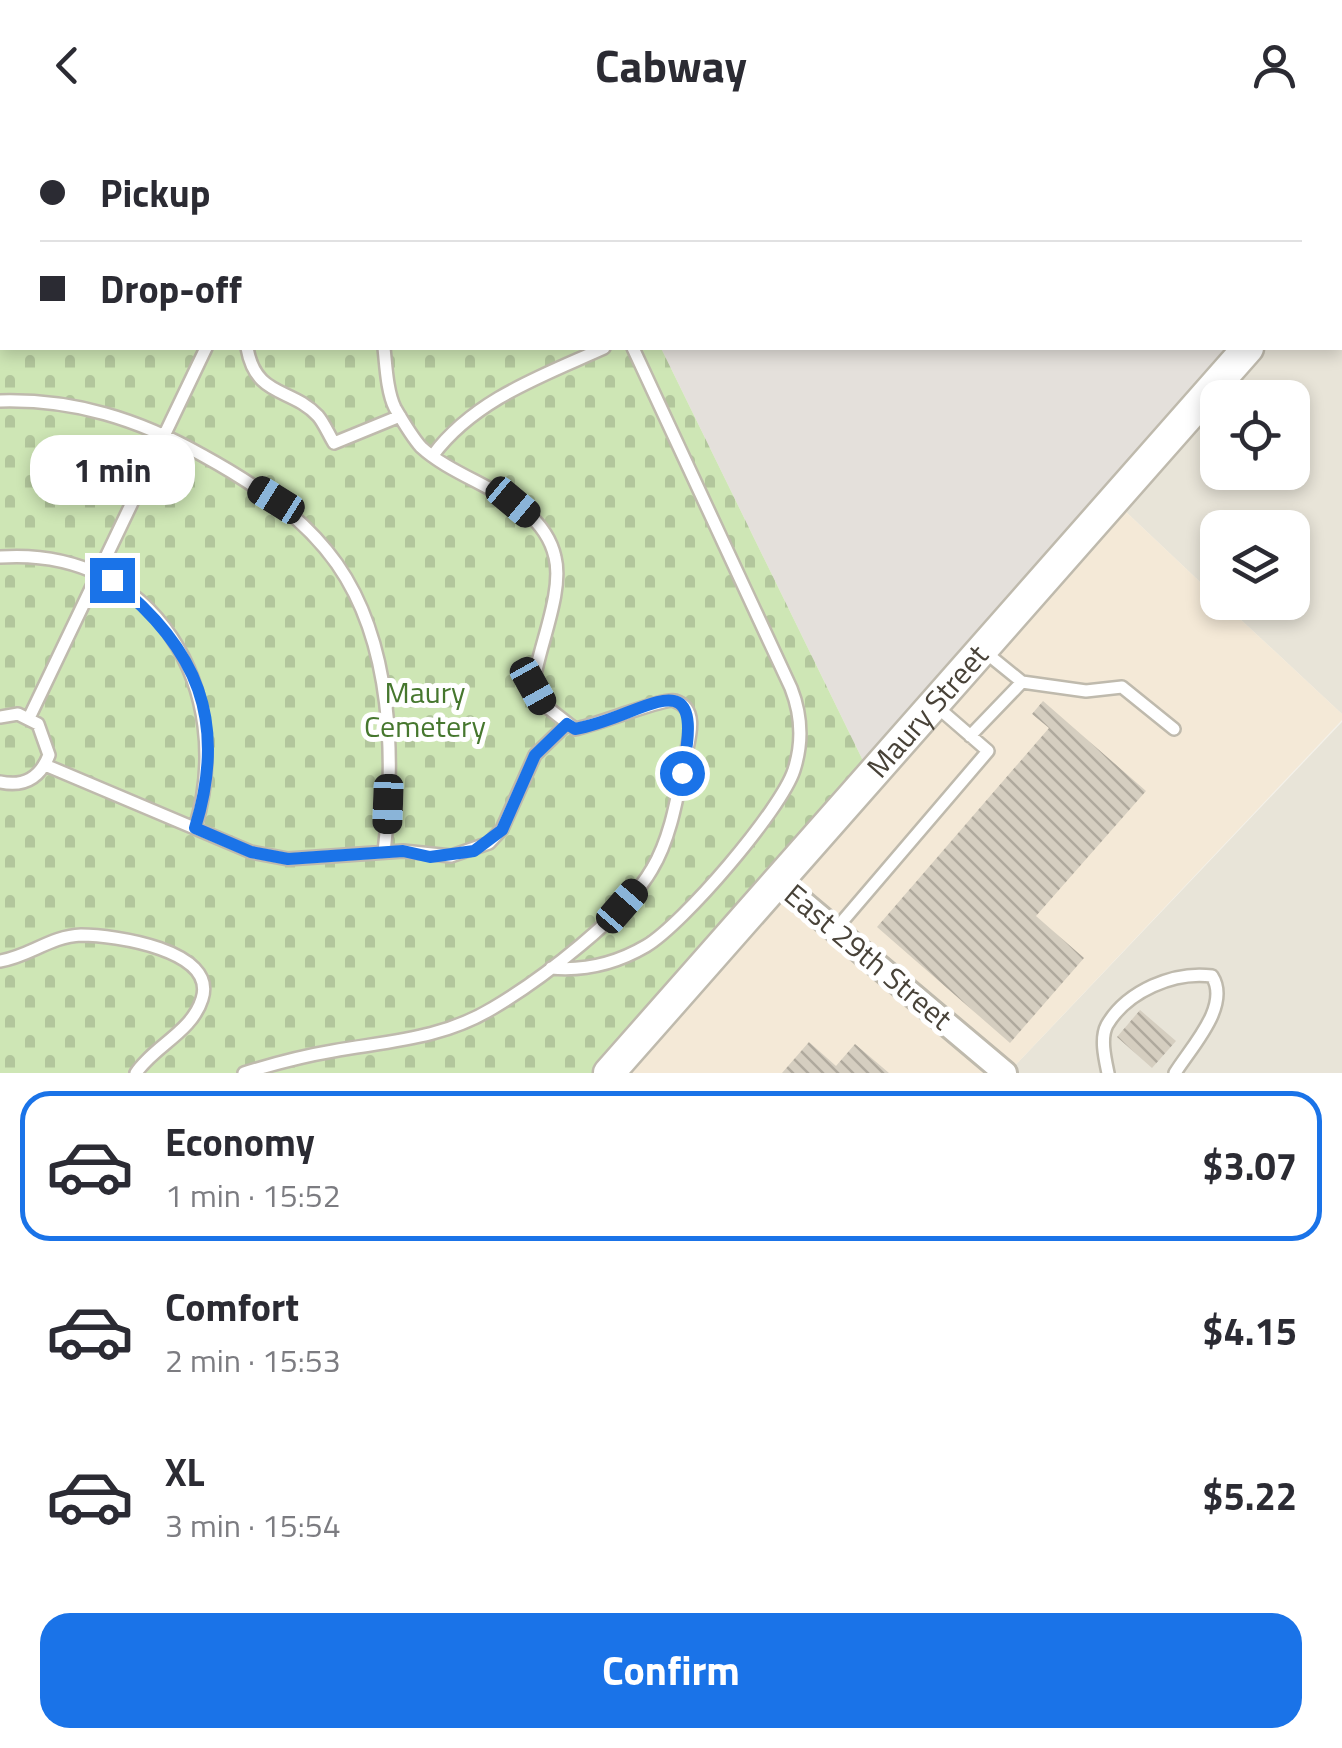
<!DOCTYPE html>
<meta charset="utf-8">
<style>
:root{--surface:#fff;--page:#f7f7f7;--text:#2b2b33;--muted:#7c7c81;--line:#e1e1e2;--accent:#1a73e8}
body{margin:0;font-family:"Titillium Web",sans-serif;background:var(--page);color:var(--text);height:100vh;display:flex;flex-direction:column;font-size:38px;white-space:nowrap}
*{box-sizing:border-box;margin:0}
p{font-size:32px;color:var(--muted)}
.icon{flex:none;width:55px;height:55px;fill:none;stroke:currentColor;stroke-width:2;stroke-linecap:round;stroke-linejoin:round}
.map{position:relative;height:943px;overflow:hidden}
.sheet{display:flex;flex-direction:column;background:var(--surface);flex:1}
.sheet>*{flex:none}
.guide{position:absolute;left:0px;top:0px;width:1342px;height:220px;box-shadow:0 5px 15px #0003;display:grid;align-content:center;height:220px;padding:0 40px;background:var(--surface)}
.fabs{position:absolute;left:1200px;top:250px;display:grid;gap:20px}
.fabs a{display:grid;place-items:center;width:110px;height:110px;border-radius:20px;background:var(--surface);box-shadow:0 5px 15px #0003;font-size:50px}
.end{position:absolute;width:45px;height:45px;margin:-22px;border:12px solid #1a73e8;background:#fff;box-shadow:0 0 0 5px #fff}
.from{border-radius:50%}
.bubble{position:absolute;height:70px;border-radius:30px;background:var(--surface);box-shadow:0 5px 15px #0003;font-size:32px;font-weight:700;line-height:70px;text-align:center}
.car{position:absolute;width:30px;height:60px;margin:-30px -15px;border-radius:12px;box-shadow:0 0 8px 2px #0007;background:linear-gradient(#222 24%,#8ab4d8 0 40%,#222 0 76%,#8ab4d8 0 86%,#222 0)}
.guide b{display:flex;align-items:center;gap:35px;height:95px;font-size:38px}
.guide b+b{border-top:2px solid var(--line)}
.guide i{width:25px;height:25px;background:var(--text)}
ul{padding:18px 0 0;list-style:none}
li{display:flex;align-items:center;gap:30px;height:150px;margin:0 20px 15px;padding:0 20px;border:5px solid transparent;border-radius:30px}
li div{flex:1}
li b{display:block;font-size:38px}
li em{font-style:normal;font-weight:700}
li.current{border-color:var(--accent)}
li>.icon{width:90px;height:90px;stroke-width:1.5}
.action{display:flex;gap:20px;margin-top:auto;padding:20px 40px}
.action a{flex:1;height:115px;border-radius:30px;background:var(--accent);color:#fff;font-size:40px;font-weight:700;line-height:115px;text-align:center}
header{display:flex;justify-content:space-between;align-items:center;height:130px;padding:0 40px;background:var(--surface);font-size:45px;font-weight:700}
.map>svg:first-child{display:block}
.residential{fill:#e8e4d8;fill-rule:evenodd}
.commercial{fill:#f4e9d7}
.industrial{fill:#e4e0db}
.cemetery{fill:url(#cemetery-stones)}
.building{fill:url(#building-back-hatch)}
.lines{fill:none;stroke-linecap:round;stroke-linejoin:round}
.service-casing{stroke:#bfbaad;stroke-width:16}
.minor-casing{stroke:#bfbaad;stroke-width:28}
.tertiary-casing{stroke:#bfbaad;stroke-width:35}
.service{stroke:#fff;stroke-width:11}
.minor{stroke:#fff;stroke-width:22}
.tertiary{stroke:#fff;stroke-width:30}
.route{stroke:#1a73e8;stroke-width:12}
.labels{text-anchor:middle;stroke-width:10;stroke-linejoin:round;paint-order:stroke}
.park-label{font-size:30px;fill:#46772e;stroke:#fff}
.street-label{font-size:30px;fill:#484238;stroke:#fff}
</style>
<header><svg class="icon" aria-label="back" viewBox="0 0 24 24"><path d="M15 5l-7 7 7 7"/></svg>Cabway<svg class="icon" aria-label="person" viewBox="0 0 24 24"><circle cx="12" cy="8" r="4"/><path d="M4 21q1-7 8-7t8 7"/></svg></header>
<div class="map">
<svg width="1342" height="943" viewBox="0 0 1342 943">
<defs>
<pattern id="cemetery-stones" width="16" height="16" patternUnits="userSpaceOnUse" patternTransform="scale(2.5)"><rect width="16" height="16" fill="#cee6b5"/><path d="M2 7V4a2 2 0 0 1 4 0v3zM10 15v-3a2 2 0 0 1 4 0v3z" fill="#b2c69c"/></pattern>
<pattern id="building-back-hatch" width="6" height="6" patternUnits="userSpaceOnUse" patternTransform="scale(2.5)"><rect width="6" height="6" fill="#d5cec0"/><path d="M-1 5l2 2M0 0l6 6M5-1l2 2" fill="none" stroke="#afa99d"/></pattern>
</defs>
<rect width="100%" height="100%" fill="#f4f1ea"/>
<!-- residential -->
<path class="residential" d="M 1342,95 L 1342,584 L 1223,473 L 1292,472 L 1292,398 L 1218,398 L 1217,468 L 1105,362 L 1234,218 L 1340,218 ZM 1218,268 L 1292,268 L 1292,342 L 1218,342 Z
M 1342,592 L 1342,943 L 1008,943 Z"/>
<!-- commercial -->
<path class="commercial" d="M 1105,362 L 1217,468 L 1218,472 L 1223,473 L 1342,584 L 1342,590 L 1008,943 L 607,943 Z"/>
<!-- industrial -->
<path class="industrial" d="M 554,0 L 1342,0 L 1342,95 L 1340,2 Z
M 661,218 L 1234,218 L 869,643 Z"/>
<!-- cemetery -->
<path class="cemetery" d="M 0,0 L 554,0 L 2,2 L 2,218 L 661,218 L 869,643 L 607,943 L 0,943 Z"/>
<!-- building -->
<path class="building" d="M 1043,571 L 1146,661 L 1036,786 L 1084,828 L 1010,913 L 877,797 L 1049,598 L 1032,584 Z
M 1140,880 L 1176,911 L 1152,938 L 1117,907 Z
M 809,912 L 836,936 L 855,914 L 889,943 L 782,943 Z"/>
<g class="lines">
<defs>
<path id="service" d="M 380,0 L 380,2
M 527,0 L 528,2
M 46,2 L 49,0
M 157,2 L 159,0
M 0,42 L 2,40
M 1340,151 L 1342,152
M 247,218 C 256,268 291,257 318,286 C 324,293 329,305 334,313 L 400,286
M 0,271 C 74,269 138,289 202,325 C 253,353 303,386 337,434 C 393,514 395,629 384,722
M 433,325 C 475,269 542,246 604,218
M 0,427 C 155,416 237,561 195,698
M 985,522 L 1022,552 L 1086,561 L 1122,557 L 1174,599
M 0,587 L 18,584 L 38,594 L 49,625 C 40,648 24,657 0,652
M 29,588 L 206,218
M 970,606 L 1022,552
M 45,635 L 251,722 L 288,729 L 403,721 L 451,726 L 489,713 L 502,699 L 535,625 L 567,594
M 835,800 L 988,621 L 936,576
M 0,831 C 28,827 51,806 81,805 C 114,805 218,820 202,869 C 192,902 154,916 136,943
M 551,838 C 584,841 617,833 646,816 C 683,794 781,680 794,640 C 803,612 802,586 791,558 L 633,218
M 244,943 C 273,934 303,926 333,921 C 389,911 442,909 493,878 C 539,851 626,785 652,739 C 672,706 678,661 686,623 C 690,606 698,578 675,571 C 665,567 597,595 575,599 L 543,574 L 533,556 C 538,518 564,462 555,427 C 541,366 462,355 421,317 C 412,307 402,290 395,278 C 387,262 386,236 384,218
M 1108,943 C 1105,929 1100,908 1107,895 C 1127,861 1174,841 1212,846 C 1231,876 1191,917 1175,943"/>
<path id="minor" d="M 776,750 L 1005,943"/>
<g id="tertiary">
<path d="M 1340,110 L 1342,107"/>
<path id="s1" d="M 609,943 L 1248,218"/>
</g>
</defs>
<!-- service casing -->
<use href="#service" class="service-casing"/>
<!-- minor casing -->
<use href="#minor" class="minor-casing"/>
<!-- tertiary casing -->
<use href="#tertiary" class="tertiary-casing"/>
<!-- service -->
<use href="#service" class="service"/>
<!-- minor -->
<use href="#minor" class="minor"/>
<!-- tertiary -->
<use href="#tertiary" class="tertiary"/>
</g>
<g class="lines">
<!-- route -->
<path class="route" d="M 112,450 C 198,518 228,591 195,698 L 251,722 L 288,729 L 403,721 L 430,727 L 474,721 L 502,700 L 535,625 L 567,594 L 575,599 C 644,587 708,521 682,643"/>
</g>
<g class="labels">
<!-- park labels -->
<g class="park-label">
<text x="425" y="573">Maury<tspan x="425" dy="34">Cemetery</tspan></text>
</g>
<!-- street labels -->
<g class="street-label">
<text dy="10" stroke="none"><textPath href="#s1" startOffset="482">Maury Street</textPath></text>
<text transform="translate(868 827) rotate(40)" y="10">East 29th Street</text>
</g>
</g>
</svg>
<div class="fabs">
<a><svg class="icon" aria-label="locate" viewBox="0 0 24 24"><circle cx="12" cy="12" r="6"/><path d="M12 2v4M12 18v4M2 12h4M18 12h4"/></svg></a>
<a><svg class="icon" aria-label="layers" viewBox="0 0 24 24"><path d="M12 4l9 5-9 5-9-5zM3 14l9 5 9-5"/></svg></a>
</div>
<i class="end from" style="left:682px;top:643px"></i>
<i class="end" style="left:112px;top:450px"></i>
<div class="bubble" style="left:30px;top:305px;width:165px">1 min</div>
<i class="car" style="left:276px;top:370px;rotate:302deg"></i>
<i class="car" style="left:513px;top:372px;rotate:130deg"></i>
<i class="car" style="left:533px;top:556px;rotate:151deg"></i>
<i class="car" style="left:388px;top:674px;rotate:182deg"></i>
<i class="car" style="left:622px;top:776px;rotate:41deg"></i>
<div class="guide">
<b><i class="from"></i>Pickup</b>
<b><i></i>Drop-off</b>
</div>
</div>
<section class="sheet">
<ul>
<li class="current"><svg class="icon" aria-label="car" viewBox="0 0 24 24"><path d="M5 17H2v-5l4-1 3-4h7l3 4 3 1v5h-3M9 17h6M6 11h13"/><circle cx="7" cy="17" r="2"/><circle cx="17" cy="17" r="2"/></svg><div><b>Economy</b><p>1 min · 15:52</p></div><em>$3.07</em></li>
<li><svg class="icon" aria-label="car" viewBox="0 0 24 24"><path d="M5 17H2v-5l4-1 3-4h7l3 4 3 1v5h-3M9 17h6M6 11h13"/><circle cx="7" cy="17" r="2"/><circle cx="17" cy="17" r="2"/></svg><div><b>Comfort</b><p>2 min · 15:53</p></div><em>$4.15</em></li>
<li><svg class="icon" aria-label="car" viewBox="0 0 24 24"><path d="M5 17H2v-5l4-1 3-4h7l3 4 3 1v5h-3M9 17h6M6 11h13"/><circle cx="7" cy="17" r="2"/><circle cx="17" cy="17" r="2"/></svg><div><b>XL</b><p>3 min · 15:54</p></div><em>$5.22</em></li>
</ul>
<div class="action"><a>Confirm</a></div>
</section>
